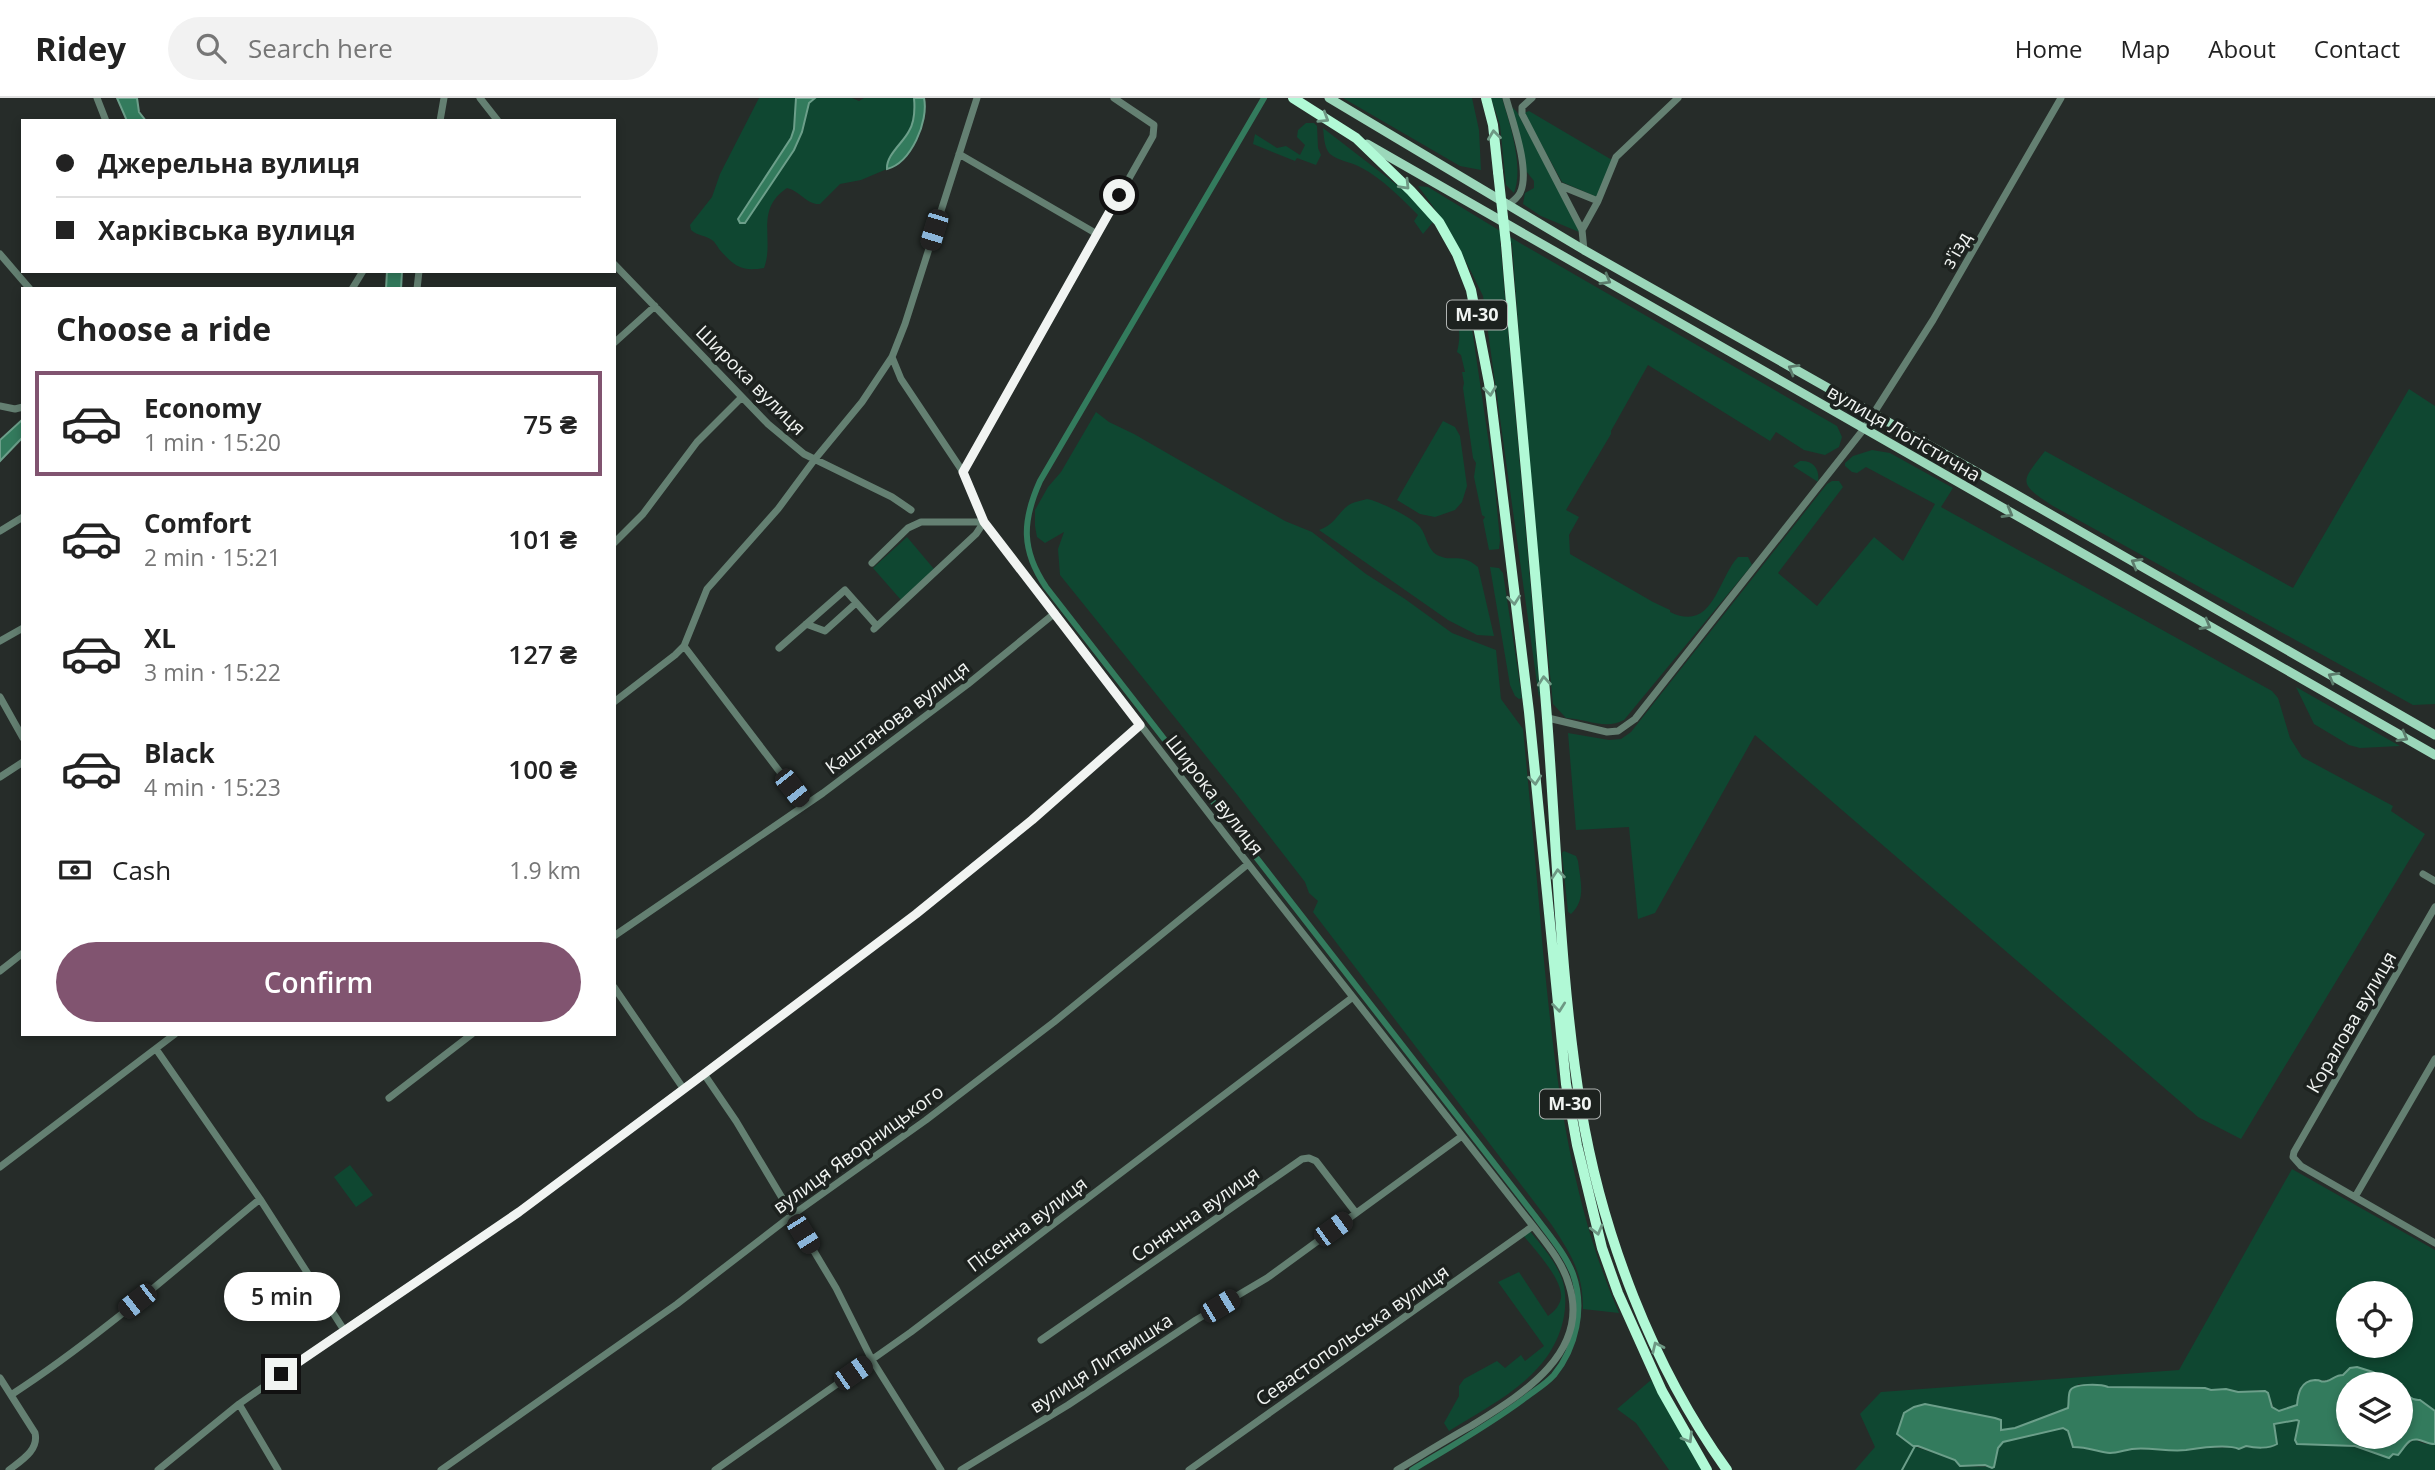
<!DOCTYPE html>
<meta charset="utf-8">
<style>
:root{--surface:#fff;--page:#f2f2f2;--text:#222;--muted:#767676;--line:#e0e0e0;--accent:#815470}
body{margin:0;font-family:"Open Sans",sans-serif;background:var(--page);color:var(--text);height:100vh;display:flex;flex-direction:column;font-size:26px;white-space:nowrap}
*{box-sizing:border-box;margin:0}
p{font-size:23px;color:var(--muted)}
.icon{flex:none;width:38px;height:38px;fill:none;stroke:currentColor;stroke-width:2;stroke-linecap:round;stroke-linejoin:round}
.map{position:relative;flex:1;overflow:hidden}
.details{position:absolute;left:21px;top:189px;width:595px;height:749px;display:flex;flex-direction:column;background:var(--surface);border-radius:0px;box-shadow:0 4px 10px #0003}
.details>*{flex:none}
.guide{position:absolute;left:21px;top:21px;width:595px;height:154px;border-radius:0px;box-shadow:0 4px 10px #0003;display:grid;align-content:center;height:154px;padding:0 35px;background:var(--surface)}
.tools{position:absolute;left:2336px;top:1183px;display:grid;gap:14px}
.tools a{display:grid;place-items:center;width:77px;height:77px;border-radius:50%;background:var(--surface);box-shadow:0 4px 10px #0003;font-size:35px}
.end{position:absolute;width:32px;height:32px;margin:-16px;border:9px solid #f1f4f2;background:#111;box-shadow:0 0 0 4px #111}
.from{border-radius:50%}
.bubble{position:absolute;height:49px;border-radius:24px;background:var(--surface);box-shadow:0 4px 10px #0003;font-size:23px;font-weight:600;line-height:49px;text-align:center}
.car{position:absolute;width:21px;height:42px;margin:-21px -10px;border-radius:9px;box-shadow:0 0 5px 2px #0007;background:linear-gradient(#222 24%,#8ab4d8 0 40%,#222 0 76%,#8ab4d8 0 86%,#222 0)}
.guide b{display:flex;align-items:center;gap:24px;height:66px;font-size:26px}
.guide b+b{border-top:2px solid var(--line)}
.guide i{width:18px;height:18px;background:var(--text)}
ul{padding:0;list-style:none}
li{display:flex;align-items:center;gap:21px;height:105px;margin:0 14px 10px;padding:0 21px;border:4px solid transparent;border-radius:0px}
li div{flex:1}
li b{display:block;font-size:26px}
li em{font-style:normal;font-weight:600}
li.selected{border-color:var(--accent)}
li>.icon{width:63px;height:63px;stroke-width:1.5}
h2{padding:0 35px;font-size:32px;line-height:84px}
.pay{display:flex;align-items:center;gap:18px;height:77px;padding:0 35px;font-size:26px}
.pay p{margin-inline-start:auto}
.primary-button{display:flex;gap:14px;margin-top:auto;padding:14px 35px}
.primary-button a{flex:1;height:80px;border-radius:42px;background:var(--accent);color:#fff;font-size:28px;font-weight:600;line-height:80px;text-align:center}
header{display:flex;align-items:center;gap:42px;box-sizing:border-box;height:98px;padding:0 35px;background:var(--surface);border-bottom:2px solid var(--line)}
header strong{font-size:33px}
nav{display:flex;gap:38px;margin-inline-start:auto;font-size:24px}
.search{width:490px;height:63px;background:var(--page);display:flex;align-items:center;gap:18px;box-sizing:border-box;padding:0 24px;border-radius:38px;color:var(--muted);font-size:26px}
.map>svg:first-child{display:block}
.green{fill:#0f4731;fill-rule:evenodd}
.water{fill:#337b5d;stroke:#6c9f8a;stroke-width:2}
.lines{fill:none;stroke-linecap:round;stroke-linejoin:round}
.stream{stroke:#6c9f8a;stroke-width:2}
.canal{stroke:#337b5d;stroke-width:6}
.minor{stroke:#648072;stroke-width:7}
.major{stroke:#9bd7ba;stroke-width:9}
.highway{stroke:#b1f9d6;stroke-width:10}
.highway-bridge{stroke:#b1f9d6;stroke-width:10}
.oneway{stroke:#6e9884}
.oneway2{stroke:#5c7c6c}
.route{stroke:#f1f4f2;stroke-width:9}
.labels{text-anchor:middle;stroke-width:7;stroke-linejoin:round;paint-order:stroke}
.shield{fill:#1d221f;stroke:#b1b5b3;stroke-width:2}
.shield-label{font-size:18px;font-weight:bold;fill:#f1f4f2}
.street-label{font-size:19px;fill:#f1f4f2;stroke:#1d221f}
</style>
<header>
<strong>Ridey</strong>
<div class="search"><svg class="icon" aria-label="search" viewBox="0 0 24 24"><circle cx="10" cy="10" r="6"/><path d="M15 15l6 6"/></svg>Search here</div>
<nav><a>Home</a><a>Map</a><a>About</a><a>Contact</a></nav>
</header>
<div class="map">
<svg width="2435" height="1372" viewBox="0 0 2435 1372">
<rect width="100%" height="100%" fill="#262c29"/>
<!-- green -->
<path class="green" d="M 759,0 L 796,0 L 794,31 L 791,40 L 738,120 L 740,125 L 745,125 L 794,52 L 802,34 L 809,5 L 815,0 L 852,0 L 859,3 L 864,0 L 914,0 C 915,11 915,23 909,33 C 903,45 886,57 887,71 L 861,82 L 840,86 L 820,106 C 807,107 800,93 787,90 C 754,112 775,142 764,170 C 741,174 734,168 719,151 C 717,148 715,144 712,142 C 705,137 698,138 691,132 L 690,127 L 712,99 L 720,76 Z
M 1343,0 L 1472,0 L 1479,32 L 1481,72 L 1460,68 Z
M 1491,0 L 1502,0 C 1510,26 1524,69 1514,95 L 1506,87 L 1500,27 Z
M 1512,9 L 1517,14 L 1580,132 L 1579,134 L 1541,118 L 1523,106 L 1525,95 L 1534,90 L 1534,83 L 1526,73 Z
M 1529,13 L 1612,62 L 1597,99 L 1562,84 L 1524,15 Z
M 1306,25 L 1314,25 L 1317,28 L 1318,50 L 1321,57 L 1316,67 L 1297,60 L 1295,63 L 1253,46 L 1255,36 L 1277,50 L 1286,48 L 1300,57 L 1305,47 L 1297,39 L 1298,32 Z
M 1323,30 L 1415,101 L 1433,124 L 1423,136 L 1414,123 L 1418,117 C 1402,101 1382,80 1360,69 C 1351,64 1338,63 1330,56 C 1324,50 1324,38 1323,30 Z
M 1418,88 L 1428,89 L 1520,145 L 1837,328 L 1842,339 L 1839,349 L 1825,357 L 1804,352 L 1776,334 L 1770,343 L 1648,267 L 1611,333 L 1611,336 L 1566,412 L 1579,419 L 1569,437 L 1570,456 L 1653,504 L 1670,512 L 1670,514 C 1713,535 1717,482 1738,459 L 1748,459 L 1752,467 L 1624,622 C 1605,632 1587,621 1566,620 L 1553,606 L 1528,356 L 1512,145 L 1500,143 L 1540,595 L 1539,600 L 1483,198 C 1464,158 1446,124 1418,88 Z
M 1454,203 L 1466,215 L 1472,231 L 1494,380 L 1500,442 L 1499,451 L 1489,452 L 1483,422 L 1485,419 L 1482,417 L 1474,379 L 1476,365 L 1473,360 L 1463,290 L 1464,285 L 1462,274 L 1465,274 L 1461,257 L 1457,254 C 1460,243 1461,227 1454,218 L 1456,213 Z
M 2409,291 L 2435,308 L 2435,606 L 2413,607 L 2053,408 C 2018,385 2020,385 2045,353 L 2293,490 Z
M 1096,314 L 1109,324 L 1134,336 L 1285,423 L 1312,434 L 1366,476 L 1405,501 L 1452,535 L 1496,552 L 1501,601 L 1523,631 C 1530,705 1537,779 1543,853 C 1555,976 1569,1100 1619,1215 L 1583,1211 C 1583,1174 1571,1156 1551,1126 L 1313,814 L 1318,803 L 1309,795 L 1305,784 L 1235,694 L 1060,477 L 1058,451 L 1064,434 L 1045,445 L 1037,439 L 1035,428 L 1035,412 L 1048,389 L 1061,374 Z
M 1443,323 L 1455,329 L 1460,338 L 1467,388 L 1462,404 L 1455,412 L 1435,419 L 1420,416 L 1397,402 Z
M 1872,352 L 1890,355 L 1953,390 L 1941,409 L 2272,593 L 2278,600 L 2290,640 L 2302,659 L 2393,708 L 2391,713 L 2425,736 L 2241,1041 L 2198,1019 L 1755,637 L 1655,815 L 1638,821 L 1629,729 L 1576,732 L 1568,635 L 1609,642 L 1621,641 L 1631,634 L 1827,386 L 1832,383 L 1839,383 L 1843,389 L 1778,475 L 1817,508 L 1874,439 L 1903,463 L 1935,406 L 1866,369 L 1857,375 L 1852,374 L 1845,368 L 1845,365 L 1853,358 Z
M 1800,363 C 1814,362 1820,372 1818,384 L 1793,368 Z
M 1367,401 C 1379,403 1413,420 1420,429 C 1427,438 1427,451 1437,457 C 1453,465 1460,454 1478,469 L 1494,538 L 1477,537 L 1448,522 L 1319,432 C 1333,427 1336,419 1345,410 C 1351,404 1360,403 1367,401 Z
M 907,439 L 934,471 L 901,502 L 873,470 Z
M 1490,469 L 1499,470 L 1503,475 L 1522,600 L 1519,601 L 1515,598 L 1510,587 Z
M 2296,589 L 2400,648 L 2360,650 L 2349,647 L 2314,626 Z
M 1564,753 L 1576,758 L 1578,763 C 1580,782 1587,801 1571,816 L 1568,814 L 1562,755 Z
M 350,1067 L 373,1097 L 356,1109 L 334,1079 Z
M 2292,1071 L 2435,1152 L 2435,1313 L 2420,1302 C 2411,1303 2402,1295 2401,1286 L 2391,1286 L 2373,1274 L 2357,1269 C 2345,1276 2329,1285 2314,1282 L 2298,1295 L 2297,1307 L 2279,1313 L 2274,1311 L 2271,1302 L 2258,1292 C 2248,1295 2213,1293 2205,1290 L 2108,1289 C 2098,1286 2088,1291 2079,1286 L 2069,1296 L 2068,1310 L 2015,1330 L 2001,1332 L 2001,1322 L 1982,1318 L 1899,1339 L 1913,1348 L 1955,1362 L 1960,1368 L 1994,1369 L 1998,1350 L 2003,1344 L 2063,1330 L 2068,1333 L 2073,1348 C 2079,1349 2084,1348 2090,1349 C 2096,1350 2104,1355 2110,1355 C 2119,1355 2129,1351 2138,1351 C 2183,1351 2227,1349 2273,1349 L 2274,1326 L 2297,1322 L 2300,1323 L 2295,1342 L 2297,1346 L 2355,1348 L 2378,1356 L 2398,1357 C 2423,1330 2409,1348 2435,1346 L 2435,1372 L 1855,1372 L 1875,1349 L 1860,1316 L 1881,1294 L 2179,1272 ZM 2348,1195 L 2401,1195 L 2401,1248 L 2348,1248 Z
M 1529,1132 C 1541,1147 1555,1162 1562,1181 C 1566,1192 1566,1206 1564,1218 C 1553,1278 1496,1303 1449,1333 L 1444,1325 L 1459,1298 L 1459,1288 L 1464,1281 L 1497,1263 L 1505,1270 L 1521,1257 L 1525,1263 L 1544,1248 L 1498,1184 L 1519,1174 L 1548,1218 C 1554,1214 1560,1207 1561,1200 C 1563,1181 1534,1151 1523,1137 Z
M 1651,1282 L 1702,1372 L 1669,1372 L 1636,1325 L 1617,1311 Z"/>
<!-- water -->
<path class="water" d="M 117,0 L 137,0 L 139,14 L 146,23 L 127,23 Z
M 796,0 L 815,0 L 809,5 L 802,34 L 794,52 L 745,125 L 740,125 L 738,121 L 791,40 L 794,31 Z
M 914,0 L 924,0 C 929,23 911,65 887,71 C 886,57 903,45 909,33 C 915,23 915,11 914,0 Z
M 387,173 L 402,173 L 401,191 L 386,191 Z
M 23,321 L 23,339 L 0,363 L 0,342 Z
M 2357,1269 L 2373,1274 L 2394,1286 L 2348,1286 L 2348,1339 L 2401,1339 L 2401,1289 C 2406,1296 2411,1303 2420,1302 L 2435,1313 L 2435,1346 C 2427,1347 2418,1338 2410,1343 C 2406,1345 2402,1353 2398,1357 L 2393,1356 L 2389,1360 L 2355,1348 L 2297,1346 L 2295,1342 L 2299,1323 L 2297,1322 L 2274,1326 L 2277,1346 C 2269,1351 2255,1350 2246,1348 L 2239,1351 C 2228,1346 2199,1350 2186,1352 C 2168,1354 2150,1349 2132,1351 C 2125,1352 2117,1355 2110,1355 C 2099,1354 2088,1349 2073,1349 L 2068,1333 L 2063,1330 L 2003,1344 L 1998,1350 L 1994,1369 L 1992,1370 L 1985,1367 L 1960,1368 L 1955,1362 L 1918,1348 L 1913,1348 L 1897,1336 L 1904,1315 L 1914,1309 L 1925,1306 L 1995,1320 L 2001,1322 L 2001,1332 L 2015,1330 L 2068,1310 C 2069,1305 2068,1297 2070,1293 C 2073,1285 2101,1286 2108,1289 L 2205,1290 L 2211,1292 L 2226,1291 L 2238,1294 L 2265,1293 L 2268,1295 L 2272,1309 L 2279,1313 L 2297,1307 C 2298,1296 2300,1283 2315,1282 C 2324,1282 2318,1285 2327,1283 C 2333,1281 2336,1277 2343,1277 L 2350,1270 Z"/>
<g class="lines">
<!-- stream -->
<path class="stream" d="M 1902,1372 L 1915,1348"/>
<!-- canal -->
<path class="canal" d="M 1264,0 L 1040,383 C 1022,423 1021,452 1046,489 L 1535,1118 C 1548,1136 1565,1155 1573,1176 C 1585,1210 1576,1250 1554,1277 C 1546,1286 1534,1293 1525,1300 C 1489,1327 1450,1349 1412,1372"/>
<!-- minor -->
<path class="minor" d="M 97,0 L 106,23
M 480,0 L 498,23
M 1506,0 C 1512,22 1531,73 1520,95 C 1518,99 1512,104 1508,107
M 1532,0 L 1522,9 L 1522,16 L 1582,132
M 440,23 L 444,0
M 959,56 L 1097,136
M 1561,88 L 1598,103
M 1584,152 L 1582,132 L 1598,103 L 1616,59 L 1678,0
M 0,156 L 30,191
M 614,166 L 768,326 L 804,356 L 892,399 L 911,412
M 352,191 L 363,173
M 417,191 L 419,173
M 614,245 L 655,208
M 892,259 L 901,281 L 963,374 L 984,424 L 1227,739 L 1533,1128 C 1547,1146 1563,1165 1569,1187 C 1591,1256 1519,1298 1471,1328 C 1446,1342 1422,1357 1397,1372
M 0,308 L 15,311 L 23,309
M 963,374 L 1153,38 L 1154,27 L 1114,0
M 0,433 L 23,419
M 614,445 L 643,416 L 697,344 L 742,299
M 872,465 L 908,430 L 921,424 L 984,424
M 806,526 L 825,533 L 856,505
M 874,531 L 976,436 L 984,424
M 0,543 L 23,530
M 684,548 L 805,707
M 779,550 L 845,492 L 877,528
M 0,599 L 23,640
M 614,604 L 675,557 L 684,548 L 707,491 L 778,411 L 815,361 L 862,304 L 892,259 L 905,226 L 977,0
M 1548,620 L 1607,634 L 1618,633 L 1635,621 L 1863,332 L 1933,222 L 2061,0
M 0,679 L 23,664
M 2423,776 L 2435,783
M 2435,809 L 2294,1054 L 2293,1059 L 2301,1068 L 2435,1145
M 614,838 L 823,695 L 968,586 L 1055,515
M 0,873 L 23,855
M 614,889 L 683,990
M 156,951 L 260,1101 L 344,1232
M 704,976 L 736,1023 L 836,1190 L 872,1262 L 941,1372
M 389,1000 L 472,936
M 0,1069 L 175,936
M 2355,1099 L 2435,961
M 1041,1242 L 1302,1061 L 1309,1060 L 1316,1063 L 1356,1115
M 0,1280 L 35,1335 C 39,1352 22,1362 9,1372
M 11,1297 C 99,1240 179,1168 260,1101
M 239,1306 L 278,1372
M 158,1372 L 239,1306 L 344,1232 L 519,1114 L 916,816 L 1032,722 L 1140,627
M 441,1372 L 677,1206 L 791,1118 L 926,1022 L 1054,924 L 1248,766
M 715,1372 L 911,1234 L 1353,899
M 961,1372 L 1068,1307 L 1196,1222 L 1267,1180 L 1462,1038
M 1189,1372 L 1533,1128"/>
<!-- major -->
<path class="major" d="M 1329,0 L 1584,152 L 2010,393 L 2435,637
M 1367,46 L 2435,657"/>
<!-- highway -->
<path class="highway" d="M 1293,0 L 1356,40 L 1411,93 L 1439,124 L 1457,156 L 1471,192 L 1489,285 L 1529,614 L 1566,986 L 1577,1047 L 1602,1150 L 1618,1195 L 1662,1293 L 1707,1372
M 1486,0 L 1493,27 L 1498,74
M 1506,146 C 1519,304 1535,462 1547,620 C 1557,750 1560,882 1581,1010 C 1602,1136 1652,1268 1727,1372"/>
<!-- highway-bridge -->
<path class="highway-bridge" d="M 1498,74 L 1506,146"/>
</g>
<!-- one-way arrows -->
<defs><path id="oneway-chevron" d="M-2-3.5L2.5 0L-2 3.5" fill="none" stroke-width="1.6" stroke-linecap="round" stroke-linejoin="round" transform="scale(1.75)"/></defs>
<g class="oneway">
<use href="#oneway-chevron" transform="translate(1324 20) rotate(32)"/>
<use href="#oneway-chevron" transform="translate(1494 37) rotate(-97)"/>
<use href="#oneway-chevron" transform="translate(1405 87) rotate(46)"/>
<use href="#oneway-chevron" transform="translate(1490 293) rotate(83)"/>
<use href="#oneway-chevron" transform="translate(1514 502) rotate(84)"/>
<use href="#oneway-chevron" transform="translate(1544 583) rotate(-95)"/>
<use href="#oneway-chevron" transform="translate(1535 682) rotate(84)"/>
<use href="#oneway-chevron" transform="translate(1558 776) rotate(-95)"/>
<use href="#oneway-chevron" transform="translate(1559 909) rotate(84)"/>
<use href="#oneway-chevron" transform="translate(1597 1132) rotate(75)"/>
<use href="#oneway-chevron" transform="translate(1657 1249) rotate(-115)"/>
<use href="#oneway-chevron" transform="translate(1688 1340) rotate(59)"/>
</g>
<g class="oneway2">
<use href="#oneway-chevron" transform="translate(1606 182) rotate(30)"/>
<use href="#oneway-chevron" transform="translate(1793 271) rotate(-150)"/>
<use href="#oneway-chevron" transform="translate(2008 415) rotate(30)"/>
<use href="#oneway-chevron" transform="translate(2136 465) rotate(-150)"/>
<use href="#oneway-chevron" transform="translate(2206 527) rotate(30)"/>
<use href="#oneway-chevron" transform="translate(2333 579) rotate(-150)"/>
<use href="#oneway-chevron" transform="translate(2403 639) rotate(30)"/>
</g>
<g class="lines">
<!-- route -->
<path class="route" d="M 281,1276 L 519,1114 L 704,976 L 916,816 L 1032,722 L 1140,627 L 984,424 L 963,374 L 1119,97"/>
</g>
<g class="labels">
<!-- shield labels -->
<g class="shield">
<rect x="1447" y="202.5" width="60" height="29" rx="5"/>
<rect x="1540" y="991.5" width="60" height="29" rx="5"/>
</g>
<g class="shield-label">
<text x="1477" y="223">М-30</text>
<text x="1570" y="1012">М-30</text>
</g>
<!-- street labels -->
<g class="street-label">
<text transform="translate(1956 152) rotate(-60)" y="7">з'їзд</text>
<text transform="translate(751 282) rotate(45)" y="7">Широка вулиця</text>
<text transform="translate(1904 335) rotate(30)" y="7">вулиця Логістична</text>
<text transform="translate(897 619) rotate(-37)" y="7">Каштанова вулиця</text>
<text transform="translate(1215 697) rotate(52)" y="7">Широка вулиця</text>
<text transform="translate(2351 924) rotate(-60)" y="7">Коралова вулиця</text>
<text transform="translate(858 1051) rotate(-36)" y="7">вулиця Яворницького</text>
<text transform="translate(1195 1116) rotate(-35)" y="7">Сонячна вулиця</text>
<text transform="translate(1027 1126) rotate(-37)" y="7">Пісенна вулиця</text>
<text transform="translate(1352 1237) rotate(-35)" y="7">Севастопольська вулиця</text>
<text transform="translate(1101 1265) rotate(-33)" y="7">вулиця Литвишка</text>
</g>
</g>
</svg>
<div class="tools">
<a><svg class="icon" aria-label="locate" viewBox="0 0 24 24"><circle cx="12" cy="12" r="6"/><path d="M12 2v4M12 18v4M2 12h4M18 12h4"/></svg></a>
<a><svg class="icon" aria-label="layers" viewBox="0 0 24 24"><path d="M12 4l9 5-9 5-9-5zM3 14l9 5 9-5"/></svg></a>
</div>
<i class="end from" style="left:1119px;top:97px"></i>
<i class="end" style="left:281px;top:1276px"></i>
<div class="bubble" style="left:224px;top:1174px;width:116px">5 min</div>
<i class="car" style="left:934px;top:132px;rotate:197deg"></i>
<i class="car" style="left:792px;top:690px;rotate:142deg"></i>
<i class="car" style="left:1333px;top:1131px;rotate:54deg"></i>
<i class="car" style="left:803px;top:1136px;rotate:148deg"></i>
<i class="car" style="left:137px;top:1203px;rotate:232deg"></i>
<i class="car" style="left:1220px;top:1208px;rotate:59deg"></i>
<i class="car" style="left:853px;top:1275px;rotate:55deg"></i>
<div class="guide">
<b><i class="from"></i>Джерельна вулиця</b>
<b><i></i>Харківська вулиця</b>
</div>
<section class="details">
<h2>Choose a ride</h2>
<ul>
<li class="selected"><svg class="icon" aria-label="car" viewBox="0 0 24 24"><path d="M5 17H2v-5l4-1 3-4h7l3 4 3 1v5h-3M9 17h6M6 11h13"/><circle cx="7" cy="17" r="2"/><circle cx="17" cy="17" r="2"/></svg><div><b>Economy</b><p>1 min · 15:20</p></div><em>75 ₴</em></li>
<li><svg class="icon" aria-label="car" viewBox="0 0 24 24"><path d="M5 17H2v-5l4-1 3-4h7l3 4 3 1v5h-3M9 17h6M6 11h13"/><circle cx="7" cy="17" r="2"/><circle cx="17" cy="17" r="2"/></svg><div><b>Comfort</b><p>2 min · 15:21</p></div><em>101 ₴</em></li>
<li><svg class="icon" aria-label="car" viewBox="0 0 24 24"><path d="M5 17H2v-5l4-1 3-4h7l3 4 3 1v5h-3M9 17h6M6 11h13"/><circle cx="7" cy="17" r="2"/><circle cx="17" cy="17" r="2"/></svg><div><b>XL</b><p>3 min · 15:22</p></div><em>127 ₴</em></li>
<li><svg class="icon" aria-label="car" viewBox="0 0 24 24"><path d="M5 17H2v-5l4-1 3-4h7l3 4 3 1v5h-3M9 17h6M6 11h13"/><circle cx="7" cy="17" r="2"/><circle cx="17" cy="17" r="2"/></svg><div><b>Black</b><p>4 min · 15:23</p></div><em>100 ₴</em></li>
</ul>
<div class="pay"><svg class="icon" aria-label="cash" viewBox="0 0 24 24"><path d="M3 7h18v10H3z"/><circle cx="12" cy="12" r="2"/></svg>Cash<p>1.9 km</p></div>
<div class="primary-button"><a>Confirm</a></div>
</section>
</div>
